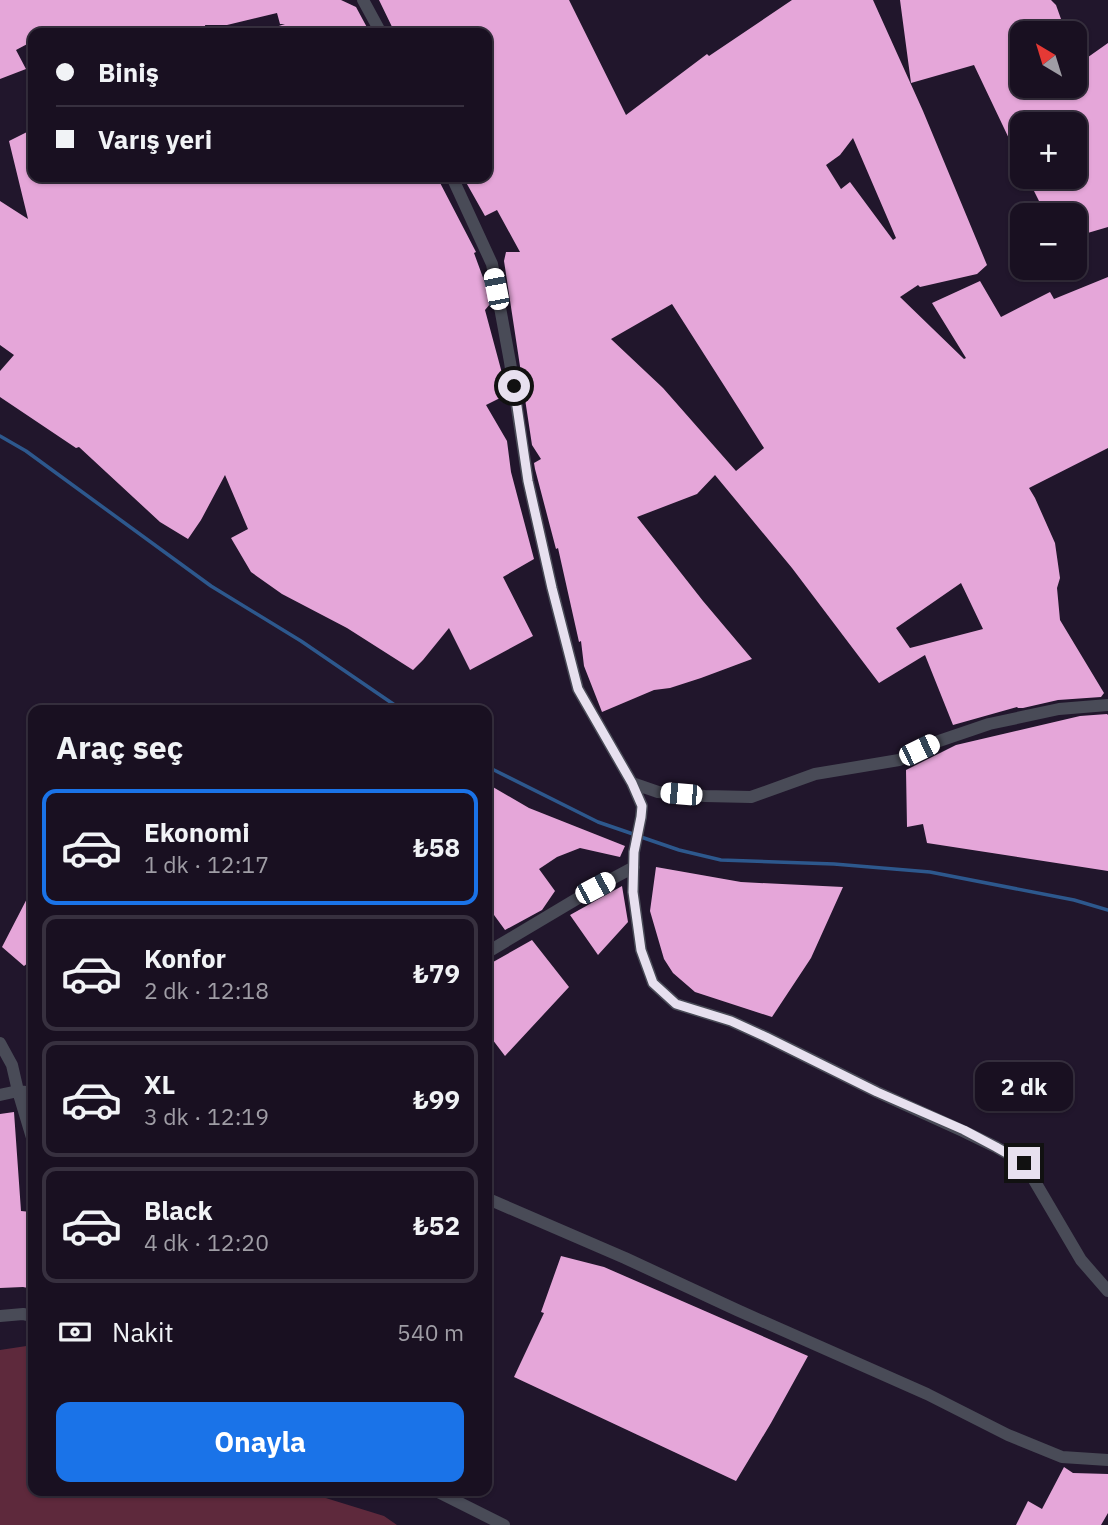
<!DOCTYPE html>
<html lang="tr">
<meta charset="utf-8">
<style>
:root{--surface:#191021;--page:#261e2e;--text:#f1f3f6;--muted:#9f9da5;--line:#37303f;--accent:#1a73e8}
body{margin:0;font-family:"IBM Plex Sans",sans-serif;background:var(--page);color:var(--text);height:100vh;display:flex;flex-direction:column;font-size:26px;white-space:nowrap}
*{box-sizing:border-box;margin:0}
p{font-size:23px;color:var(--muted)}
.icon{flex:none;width:38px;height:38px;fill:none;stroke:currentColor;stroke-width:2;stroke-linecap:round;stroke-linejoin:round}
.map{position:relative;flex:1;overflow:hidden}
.panel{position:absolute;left:28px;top:705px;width:464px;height:791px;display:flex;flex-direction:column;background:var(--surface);border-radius:14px;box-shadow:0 2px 5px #0004,0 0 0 2px var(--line)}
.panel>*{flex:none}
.guide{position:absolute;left:28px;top:28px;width:464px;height:154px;border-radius:14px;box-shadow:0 2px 5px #0004,0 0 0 2px var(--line);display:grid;align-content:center;height:154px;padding:0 28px;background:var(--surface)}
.needle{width:46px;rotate:322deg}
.controls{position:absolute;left:1010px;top:21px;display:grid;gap:14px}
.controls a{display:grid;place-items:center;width:77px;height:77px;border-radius:14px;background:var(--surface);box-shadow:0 2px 5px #0004,0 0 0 2px var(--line);font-size:35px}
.end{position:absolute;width:32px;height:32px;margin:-16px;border:9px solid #e7e0ef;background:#111;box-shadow:0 0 0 4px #111}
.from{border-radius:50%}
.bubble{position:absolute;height:49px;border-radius:14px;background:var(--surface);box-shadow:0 2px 5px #0004,0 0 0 2px var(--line);font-size:23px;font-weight:700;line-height:49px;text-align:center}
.car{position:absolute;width:21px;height:42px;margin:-21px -10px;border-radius:9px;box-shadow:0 0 5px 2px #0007;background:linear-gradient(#fff 24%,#345 0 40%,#fff 0 76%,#345 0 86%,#fff 0)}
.guide b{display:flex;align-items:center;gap:24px;height:66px;font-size:26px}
.guide b+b{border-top:2px solid var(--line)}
.guide i{width:18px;height:18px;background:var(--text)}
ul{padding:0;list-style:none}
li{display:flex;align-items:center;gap:21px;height:116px;margin:0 14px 10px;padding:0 14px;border:4px solid var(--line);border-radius:14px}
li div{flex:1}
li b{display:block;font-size:26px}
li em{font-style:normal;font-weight:700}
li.on{border-color:var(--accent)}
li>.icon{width:63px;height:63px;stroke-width:1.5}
h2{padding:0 28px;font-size:32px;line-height:84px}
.pay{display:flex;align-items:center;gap:18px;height:77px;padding:0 28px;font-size:26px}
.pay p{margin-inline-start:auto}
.primary-button{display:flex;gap:14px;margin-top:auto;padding:14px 28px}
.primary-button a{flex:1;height:80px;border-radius:14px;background:var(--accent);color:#fff;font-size:28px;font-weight:700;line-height:80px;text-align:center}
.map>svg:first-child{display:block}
.green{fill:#5e293c}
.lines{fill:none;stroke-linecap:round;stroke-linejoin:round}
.stream{stroke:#2d588d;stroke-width:3.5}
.building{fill:#e5a6d9;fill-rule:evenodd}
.minor{stroke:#494b57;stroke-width:12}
.route{stroke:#e7e0ef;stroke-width:9}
</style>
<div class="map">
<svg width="1108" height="1525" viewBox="0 0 1108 1525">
<rect width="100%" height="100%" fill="#21162c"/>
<!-- green -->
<path class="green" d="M 33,1345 L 33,1491 L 313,1491 L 316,1495 L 384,1516 L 397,1525 L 0,1525 L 0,1350 Z"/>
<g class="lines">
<!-- stream -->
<path class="stream" d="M 0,436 L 26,451 L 211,586 L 301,641 L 402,710
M 486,766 L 598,822 L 633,834
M 641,837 L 679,850 L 721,860 L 834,864 L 930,872 L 1074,900 L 1108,910"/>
</g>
<!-- building -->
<path class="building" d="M 0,0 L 341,0 L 356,7 L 370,33 L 263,33 L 263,31 L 285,24 L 280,24 L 277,13 L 227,25 L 205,25 L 206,30 L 190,33 L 33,33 L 33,41 L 16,50 L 26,69 L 0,79 Z
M 379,0 L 569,0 L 626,115 L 707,54 L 709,56 L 792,0 L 873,0 L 923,111 L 987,265 L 977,274 L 920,287 L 918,285 L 900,297 L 964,359 L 966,358 L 932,303 L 980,281 L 1001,317 L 1050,292 L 1054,299 L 1108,277 L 1108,448 L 1029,488 L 1035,498 L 1055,543 L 1060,578 L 1057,588 L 1060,620 L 1104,693 L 1101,697 L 1058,700 L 1023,708 L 1018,708 L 1017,707 L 953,725 L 925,655 L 879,683 L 792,568 L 715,475 L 697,494 L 637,517 L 703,601 L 752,659 L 701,678 L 670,688 L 654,690 L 602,712 L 584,666 L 581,641 L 579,642 L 558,548 L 556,549 L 535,469 L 534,463 L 541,459 L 532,445 L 504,261 L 506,252 L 520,252 L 497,210 L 485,216 L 463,177 L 486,177 L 486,33 L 395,33 ZM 853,138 L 896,238 L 893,240 L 850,182 L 841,189 L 826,165 L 840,155 ZM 672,304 L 764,448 L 736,471 L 663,388 L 611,339 ZM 961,583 L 983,629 L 910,648 L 896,628 Z
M 900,0 L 1051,0 L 1056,5 L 1066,33 L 1022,33 L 1022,86 L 1074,86 L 1074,67 L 1108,43 L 1108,227 L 1074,237 L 1074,215 L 1046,215 L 1027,177 L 1074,177 L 1074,124 L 1022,124 L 1022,166 L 974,65 L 911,83 Z
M 33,129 L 33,177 L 437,177 L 476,252 L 474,253 L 489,294 L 490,304 L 485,310 L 503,377 L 506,395 L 486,405 L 507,441 L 511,472 L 534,559 L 503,577 L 533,636 L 470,670 L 449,628 L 423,660 L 413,670 L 347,628 L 282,594 L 251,572 L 231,538 L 248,529 L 225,475 L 201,520 L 188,539 L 160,522 L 79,447 L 76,448 L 0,397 L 0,371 L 14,355 L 0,345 L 0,201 L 28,219 L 9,141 Z
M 1107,714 L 1108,715 L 1108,871 L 927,843 L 923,824 L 907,827 L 906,770 L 956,745 L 1080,716 Z
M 486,783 L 529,808 L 625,846 L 620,857 L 580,848 L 557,857 L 539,869 L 555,891 L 542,910 L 505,930 L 486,904 Z
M 656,867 L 741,882 L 843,887 L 811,958 L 772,1017 L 695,992 L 673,973 L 664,959 L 650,911 Z
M 622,886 L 628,922 L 598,955 L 570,915 Z
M 33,887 L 33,959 L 24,966 L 2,947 Z
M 532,940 L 569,987 L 505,1056 L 486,1031 L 486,966 Z
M 14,1112 L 21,1211 L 31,1212 L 33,1223 L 33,1289 L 23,1287 L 0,1288 L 0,1114 Z
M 561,1256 L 604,1267 L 808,1356 L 771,1423 L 736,1481 L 514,1377 L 544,1313 L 541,1312 Z
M 1064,1467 L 1073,1473 L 1108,1474 L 1108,1513 L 1101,1525 L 1016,1525 L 1028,1501 L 1042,1509 Z"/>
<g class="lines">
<!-- minor -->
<path class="minor" d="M 363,0 L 381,33
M 452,177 L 492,264 L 510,362 L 528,481 L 552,588 L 578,689 L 632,783 L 642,806 L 641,817 L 634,852 L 633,892 L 641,950 L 653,983 L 676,1004 L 731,1021 L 766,1037 L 877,1092 L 963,1131 L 996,1147 L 1024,1163 L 1081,1260 L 1108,1291
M 632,783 L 658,792 L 705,796 L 751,797 L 815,774 L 899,760 L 939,741 L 989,724 L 1059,709 L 1108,705
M 486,953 L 595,888 L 634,867
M 0,1043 L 12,1065 L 18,1091 L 33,1141
M 0,1095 L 18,1091 L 33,1093
M 486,1198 L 625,1258 L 737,1310 L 927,1394 L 1008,1435 L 1062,1457 L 1108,1460
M 0,1316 L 23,1314 L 33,1316
M 436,1491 L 504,1525"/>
</g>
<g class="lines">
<!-- route -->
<path class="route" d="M 514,386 L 528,481 L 552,588 L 578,689 L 632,783 L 642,806 L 641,817 L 634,852 L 633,892 L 641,950 L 653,983 L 676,1004 L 731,1021 L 766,1037 L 877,1092 L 964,1130 L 996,1147 L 1024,1163"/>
</g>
</svg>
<div class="controls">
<a><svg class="needle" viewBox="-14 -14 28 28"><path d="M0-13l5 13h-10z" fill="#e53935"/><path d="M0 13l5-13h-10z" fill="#9f9da5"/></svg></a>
<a>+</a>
<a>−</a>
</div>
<i class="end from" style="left:514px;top:386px"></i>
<i class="end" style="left:1024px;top:1163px"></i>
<div class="bubble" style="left:975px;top:1062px;width:98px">2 dk</div>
<i class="car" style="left:496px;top:289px;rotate:349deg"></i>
<i class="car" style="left:919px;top:750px;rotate:64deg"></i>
<i class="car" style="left:681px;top:794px;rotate:275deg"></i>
<i class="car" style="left:595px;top:888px;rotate:62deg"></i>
<div class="guide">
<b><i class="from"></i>Biniş</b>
<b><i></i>Varış yeri</b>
</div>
<section class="panel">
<h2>Araç seç</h2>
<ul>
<li class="on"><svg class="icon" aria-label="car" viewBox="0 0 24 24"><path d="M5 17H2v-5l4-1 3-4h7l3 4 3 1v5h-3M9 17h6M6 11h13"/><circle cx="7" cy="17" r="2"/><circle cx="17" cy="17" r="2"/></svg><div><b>Ekonomi</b><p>1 dk · 12:17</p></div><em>₺58</em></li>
<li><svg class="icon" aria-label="car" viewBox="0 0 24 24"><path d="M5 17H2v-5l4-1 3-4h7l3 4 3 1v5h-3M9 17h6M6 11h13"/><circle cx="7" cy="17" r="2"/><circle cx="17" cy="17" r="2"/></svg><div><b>Konfor</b><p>2 dk · 12:18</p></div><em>₺79</em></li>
<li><svg class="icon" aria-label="car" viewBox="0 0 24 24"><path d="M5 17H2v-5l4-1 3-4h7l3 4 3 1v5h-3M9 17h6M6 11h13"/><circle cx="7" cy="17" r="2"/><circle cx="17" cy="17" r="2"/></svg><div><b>XL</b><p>3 dk · 12:19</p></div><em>₺99</em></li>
<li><svg class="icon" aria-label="car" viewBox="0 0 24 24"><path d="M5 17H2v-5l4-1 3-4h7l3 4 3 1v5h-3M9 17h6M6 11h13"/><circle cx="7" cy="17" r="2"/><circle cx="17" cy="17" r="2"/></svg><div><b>Black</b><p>4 dk · 12:20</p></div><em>₺52</em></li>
</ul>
<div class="pay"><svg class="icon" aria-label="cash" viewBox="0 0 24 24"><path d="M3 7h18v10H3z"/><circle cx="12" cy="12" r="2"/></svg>Nakit<p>540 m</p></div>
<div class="primary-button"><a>Onayla</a></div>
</section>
</div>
